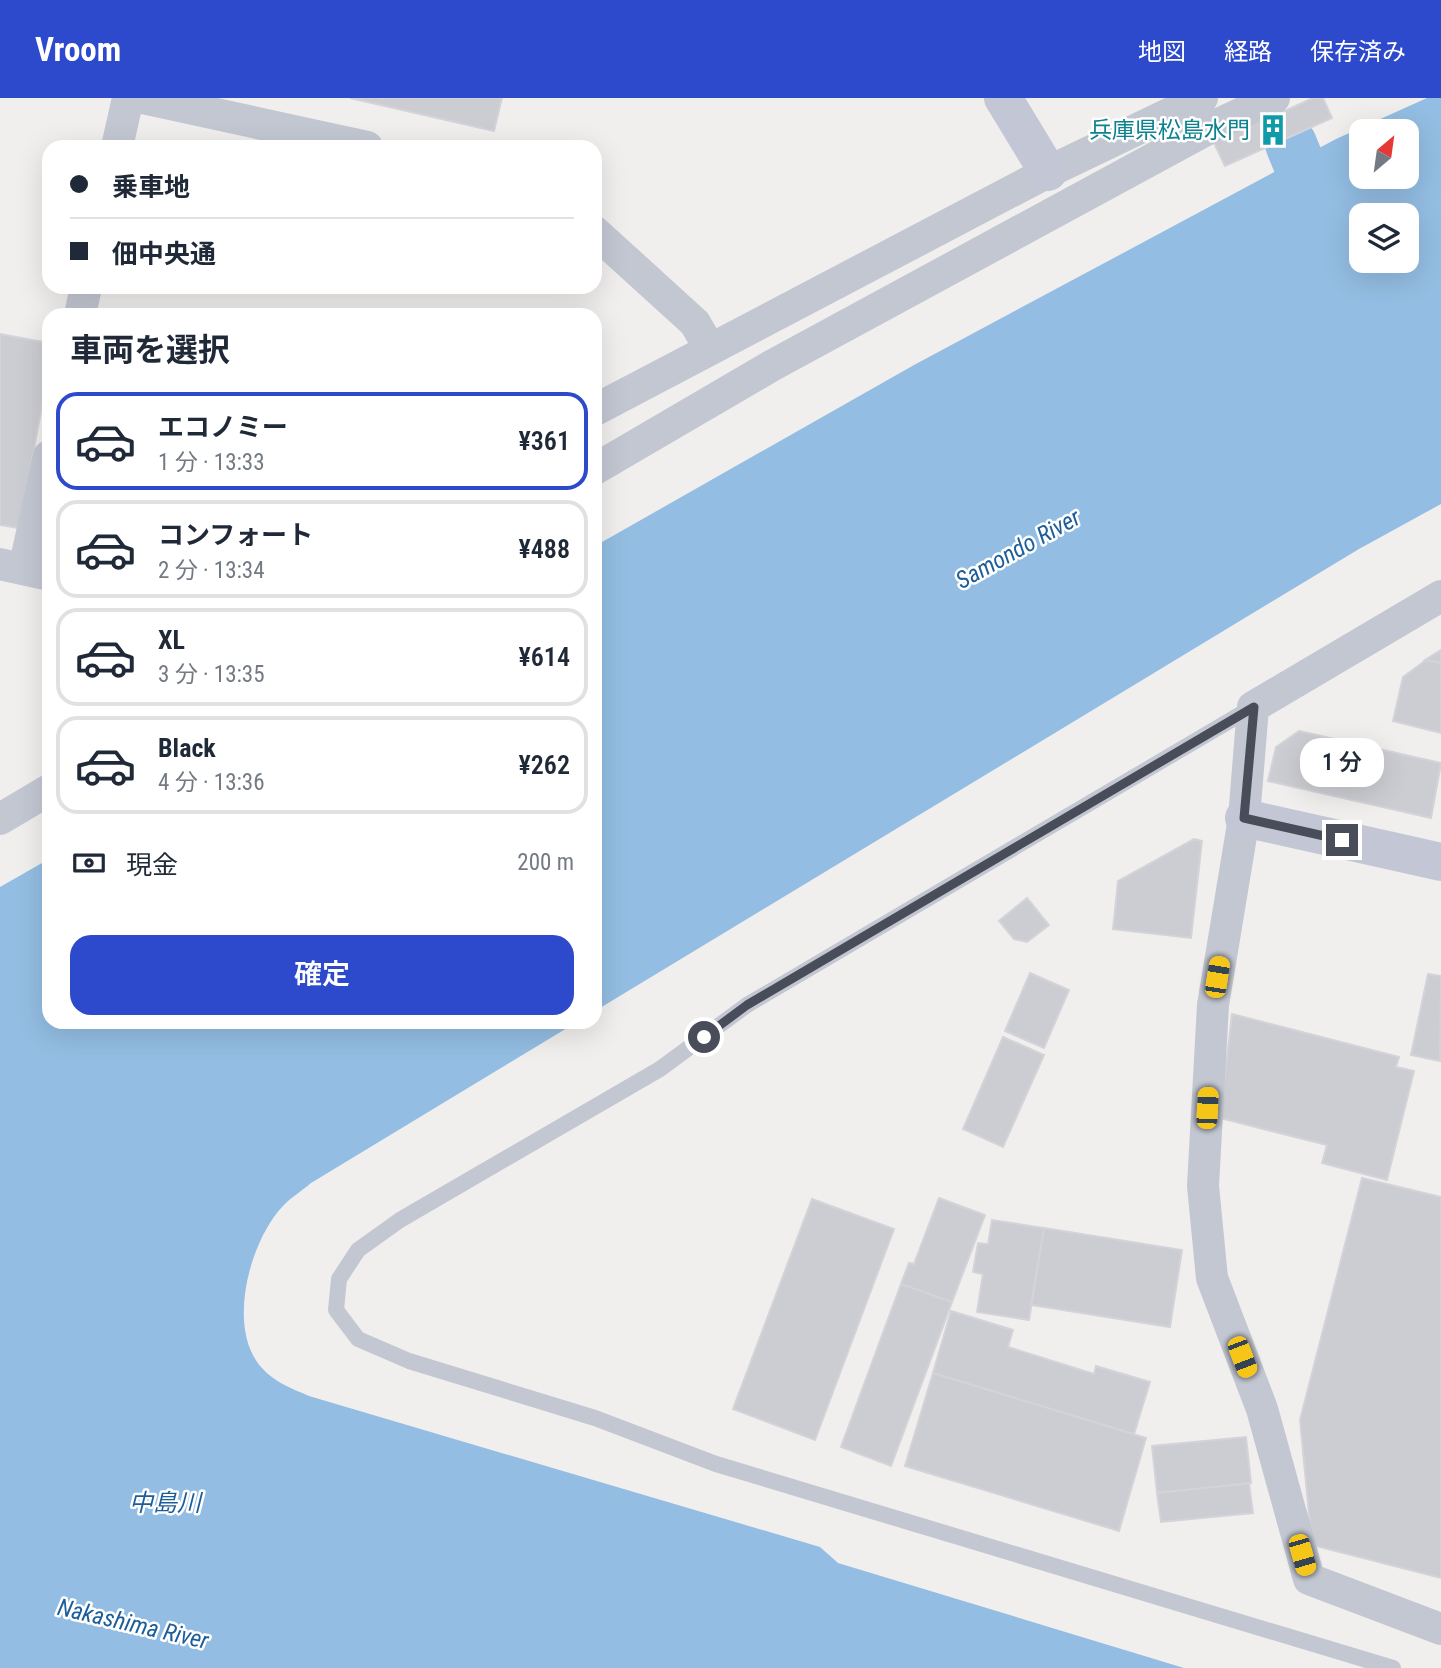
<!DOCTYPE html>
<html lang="ja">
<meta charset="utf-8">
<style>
:root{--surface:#fff;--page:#f6f6f7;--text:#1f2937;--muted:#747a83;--line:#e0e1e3;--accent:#2d49cc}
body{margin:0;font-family:"Roboto Condensed","Noto Sans JP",sans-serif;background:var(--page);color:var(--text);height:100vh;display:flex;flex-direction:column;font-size:26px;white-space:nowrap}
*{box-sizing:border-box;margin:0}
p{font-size:23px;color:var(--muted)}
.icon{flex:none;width:38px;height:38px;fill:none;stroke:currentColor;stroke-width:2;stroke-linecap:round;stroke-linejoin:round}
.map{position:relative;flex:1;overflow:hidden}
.details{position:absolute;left:42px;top:210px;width:560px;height:721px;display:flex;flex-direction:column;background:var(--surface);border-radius:21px;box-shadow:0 7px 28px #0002}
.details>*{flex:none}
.hud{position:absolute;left:42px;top:42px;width:560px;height:154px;border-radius:21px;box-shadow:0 7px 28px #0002;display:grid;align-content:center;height:154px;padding:0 28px;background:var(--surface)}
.needle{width:46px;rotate:29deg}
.fabs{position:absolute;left:1349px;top:21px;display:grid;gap:14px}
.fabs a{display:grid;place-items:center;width:70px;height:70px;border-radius:14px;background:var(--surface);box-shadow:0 7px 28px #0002;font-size:35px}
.end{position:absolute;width:32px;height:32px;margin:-16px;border:9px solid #484d59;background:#fff;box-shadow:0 0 0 4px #fff}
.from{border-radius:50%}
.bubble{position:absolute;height:49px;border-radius:21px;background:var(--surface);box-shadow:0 7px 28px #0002;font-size:23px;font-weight:600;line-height:49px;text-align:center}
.car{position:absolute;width:21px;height:42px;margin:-21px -10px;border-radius:9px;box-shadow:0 0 5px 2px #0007;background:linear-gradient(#f5c518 24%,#345 0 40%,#f5c518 0 76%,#345 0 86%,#f5c518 0)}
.hud b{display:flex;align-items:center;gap:24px;height:66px;font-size:26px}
.hud b+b{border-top:2px solid var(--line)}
.hud i{width:18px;height:18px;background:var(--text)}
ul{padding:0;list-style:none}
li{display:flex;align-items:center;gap:21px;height:98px;margin:0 14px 10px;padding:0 14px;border:4px solid var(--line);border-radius:21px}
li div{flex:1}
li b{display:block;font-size:26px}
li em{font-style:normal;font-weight:600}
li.current{border-color:var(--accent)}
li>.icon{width:63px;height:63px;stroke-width:1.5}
h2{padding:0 28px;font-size:32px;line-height:84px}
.pay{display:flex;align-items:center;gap:18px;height:77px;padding:0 28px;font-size:26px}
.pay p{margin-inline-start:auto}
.primary-button{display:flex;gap:14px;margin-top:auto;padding:14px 28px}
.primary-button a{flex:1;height:80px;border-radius:21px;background:var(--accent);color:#fff;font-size:28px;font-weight:600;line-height:80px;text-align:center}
header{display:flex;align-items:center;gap:42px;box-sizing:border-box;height:98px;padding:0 35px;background:var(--accent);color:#fff}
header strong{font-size:33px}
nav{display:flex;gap:38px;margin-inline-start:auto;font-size:24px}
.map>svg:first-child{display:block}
.water{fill:#93bde2;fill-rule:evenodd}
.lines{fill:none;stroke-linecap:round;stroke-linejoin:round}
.river{stroke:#93bde2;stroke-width:52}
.building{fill:#cccdd2;stroke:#d3d3d9;stroke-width:2}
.lane{stroke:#c3c7d2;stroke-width:16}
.street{stroke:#c3c7d2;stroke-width:32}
.secondary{stroke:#c3c7d5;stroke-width:38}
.route{stroke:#484d59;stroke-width:9}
.labels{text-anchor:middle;stroke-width:5;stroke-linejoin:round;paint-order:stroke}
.culture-label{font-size:23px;fill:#0d838f;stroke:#fff;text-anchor:end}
.water-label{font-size:24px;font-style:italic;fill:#1c5e99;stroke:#fff}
</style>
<header>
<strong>Vroom</strong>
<nav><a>地図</a><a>経路</a><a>保存済み</a></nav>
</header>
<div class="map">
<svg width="1441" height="1570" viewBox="0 0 1441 1570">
<rect width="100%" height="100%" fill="#f1efee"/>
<!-- water -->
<path class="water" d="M 1427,0 L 1441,0 L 1441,406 L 1359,451 L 595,913 L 595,448 L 914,267 L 1336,41 ZM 1362,33 L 1407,33 L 1407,79 L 1362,79 ZM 1362,117 L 1407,117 L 1407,163 L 1362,163 Z
M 49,761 L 49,924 L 577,924 L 311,1085 C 302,1093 290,1100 282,1109 C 249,1145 226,1231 262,1270 C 274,1284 293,1291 309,1298 L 820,1449 L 838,1465 L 1184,1570 L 0,1570 L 0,789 Z"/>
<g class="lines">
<!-- river -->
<path class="river" d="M 1291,46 L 1324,127"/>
</g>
<!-- building -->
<path class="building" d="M 350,0 L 502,0 L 494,33 Z
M 1313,0 L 1323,0 L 1332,20 L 1225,68 L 1214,45 Z
M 0,236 L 49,245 L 49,271 L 19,430 L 0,427 Z
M 1441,552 L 1441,565 L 1425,562 Z
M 1426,562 L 1441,565 L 1441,635 L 1393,623 L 1403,579 Z
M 1299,633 L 1441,665 L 1431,720 L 1268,683 L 1276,649 Z
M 1194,741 L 1202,743 L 1191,840 L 1113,831 L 1118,783 Z
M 1027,800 L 1049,827 L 1027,844 L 1014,841 L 999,823 Z
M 1030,875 L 1069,892 L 1044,950 L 1005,933 Z
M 1428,876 L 1441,878 L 1440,963 L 1411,957 Z
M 1232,916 L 1399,959 L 1396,969 L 1414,973 L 1387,1082 L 1322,1065 L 1327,1047 L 1220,1020 Z
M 1003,939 L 1044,957 L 1003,1049 L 963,1031 Z
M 1362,1080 L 1441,1099 L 1441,1480 L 1312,1447 L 1300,1322 Z
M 939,1100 L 985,1117 L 952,1204 L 901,1186 L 909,1165 L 914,1166 Z
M 812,1101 L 894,1131 L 815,1342 L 733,1311 Z
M 992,1122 L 1044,1130 L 1029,1222 L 977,1214 L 983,1176 L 973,1174 L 978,1145 L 988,1146 Z
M 1044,1130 L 1182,1152 L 1170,1229 L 1031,1207 Z
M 901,1186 L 952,1204 L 891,1368 L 841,1349 Z
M 951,1213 L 1013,1232 L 1008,1249 L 1094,1276 L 1096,1268 L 1150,1284 L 1134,1336 L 933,1275 Z
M 933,1275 L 1146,1340 L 1119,1433 L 905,1368 Z
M 1246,1339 L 1251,1385 L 1157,1395 L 1152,1348 Z
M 1249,1385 L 1253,1415 L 1161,1424 L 1157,1395 Z"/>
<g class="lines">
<!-- lane -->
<path class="lane" d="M 1253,609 L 747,907 L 660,971 L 400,1122 L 358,1152 L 339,1181 L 336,1212 L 358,1241 L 409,1263 L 595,1320 L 716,1366 L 1393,1570"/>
<!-- street -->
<path class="street" d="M 143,0 L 367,49
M 117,49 L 128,0
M 595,134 L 695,225 L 710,251
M 80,217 L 86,189
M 595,312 L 1048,74 L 1202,0
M 595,371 L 773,267 L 1206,32 L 1274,0
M 0,466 L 49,477
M 24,471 L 49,358
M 1441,498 L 1253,609 L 1244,720 L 1213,907 L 1203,1088 L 1212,1180 L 1262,1311 L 1309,1481 L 1441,1531
M 0,721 L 49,692"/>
<!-- secondary -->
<path class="secondary" d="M 1003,0 L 1048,74
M 1244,720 L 1441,764"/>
</g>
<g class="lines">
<!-- route -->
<path class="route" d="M 704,939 L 747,907 L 1254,609 L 1244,720 L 1342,742"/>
</g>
<!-- icons -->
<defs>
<symbol id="building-bare" viewBox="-9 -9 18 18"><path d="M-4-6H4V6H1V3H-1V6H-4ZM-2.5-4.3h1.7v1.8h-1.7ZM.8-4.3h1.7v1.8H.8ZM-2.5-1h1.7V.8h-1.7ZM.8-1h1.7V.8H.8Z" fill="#0f9aa8" stroke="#fff" stroke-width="2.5" paint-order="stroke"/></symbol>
</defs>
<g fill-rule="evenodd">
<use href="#building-bare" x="1251" y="10" width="44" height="44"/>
</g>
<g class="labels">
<!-- culture labels -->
<g class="culture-label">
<text x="1250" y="40">兵庫県松島水門</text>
</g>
<!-- water labels -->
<g class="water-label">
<text transform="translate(1018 451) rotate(-29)" y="8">Samondo River</text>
<text x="165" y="1413">中島川</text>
<text transform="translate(133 1526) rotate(13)" y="8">Nakashima River</text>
</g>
</g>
</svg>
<div class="fabs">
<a><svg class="needle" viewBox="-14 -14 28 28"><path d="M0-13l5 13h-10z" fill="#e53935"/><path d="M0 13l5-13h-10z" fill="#747a83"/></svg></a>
<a><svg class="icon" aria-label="layers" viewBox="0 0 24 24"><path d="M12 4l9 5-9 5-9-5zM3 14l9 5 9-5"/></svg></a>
</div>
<i class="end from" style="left:704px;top:939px"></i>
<i class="end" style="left:1342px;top:742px"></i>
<div class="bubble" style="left:1300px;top:640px;width:84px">1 分</div>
<i class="car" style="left:1217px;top:879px;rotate:9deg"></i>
<i class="car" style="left:1207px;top:1010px;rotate:3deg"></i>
<i class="car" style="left:1242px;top:1259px;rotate:159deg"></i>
<i class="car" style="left:1302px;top:1457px;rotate:164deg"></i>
<div class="hud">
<b><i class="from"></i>乗車地</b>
<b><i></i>佃中央通</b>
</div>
<section class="details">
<h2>車両を選択</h2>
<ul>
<li class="current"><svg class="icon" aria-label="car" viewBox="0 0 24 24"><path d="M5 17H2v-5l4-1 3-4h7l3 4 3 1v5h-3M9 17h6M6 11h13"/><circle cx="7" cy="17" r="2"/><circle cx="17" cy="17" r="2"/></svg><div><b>エコノミー</b><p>1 分 · 13:33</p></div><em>¥361</em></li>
<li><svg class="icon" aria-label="car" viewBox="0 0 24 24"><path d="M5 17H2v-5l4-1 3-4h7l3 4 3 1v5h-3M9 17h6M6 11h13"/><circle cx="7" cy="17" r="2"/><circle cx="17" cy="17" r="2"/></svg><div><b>コンフォート</b><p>2 分 · 13:34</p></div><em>¥488</em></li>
<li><svg class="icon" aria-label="car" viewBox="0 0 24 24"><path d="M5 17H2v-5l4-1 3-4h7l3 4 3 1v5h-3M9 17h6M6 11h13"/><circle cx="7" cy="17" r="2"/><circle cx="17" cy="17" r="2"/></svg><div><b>XL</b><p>3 分 · 13:35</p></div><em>¥614</em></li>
<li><svg class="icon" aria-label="car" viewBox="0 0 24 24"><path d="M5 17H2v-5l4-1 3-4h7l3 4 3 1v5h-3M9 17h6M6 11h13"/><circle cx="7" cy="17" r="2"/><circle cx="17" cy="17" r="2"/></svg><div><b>Black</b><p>4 分 · 13:36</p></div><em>¥262</em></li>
</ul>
<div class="pay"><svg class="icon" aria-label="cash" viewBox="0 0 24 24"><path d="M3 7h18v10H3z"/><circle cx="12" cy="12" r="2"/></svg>現金<p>200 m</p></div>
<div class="primary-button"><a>確定</a></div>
</section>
</div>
